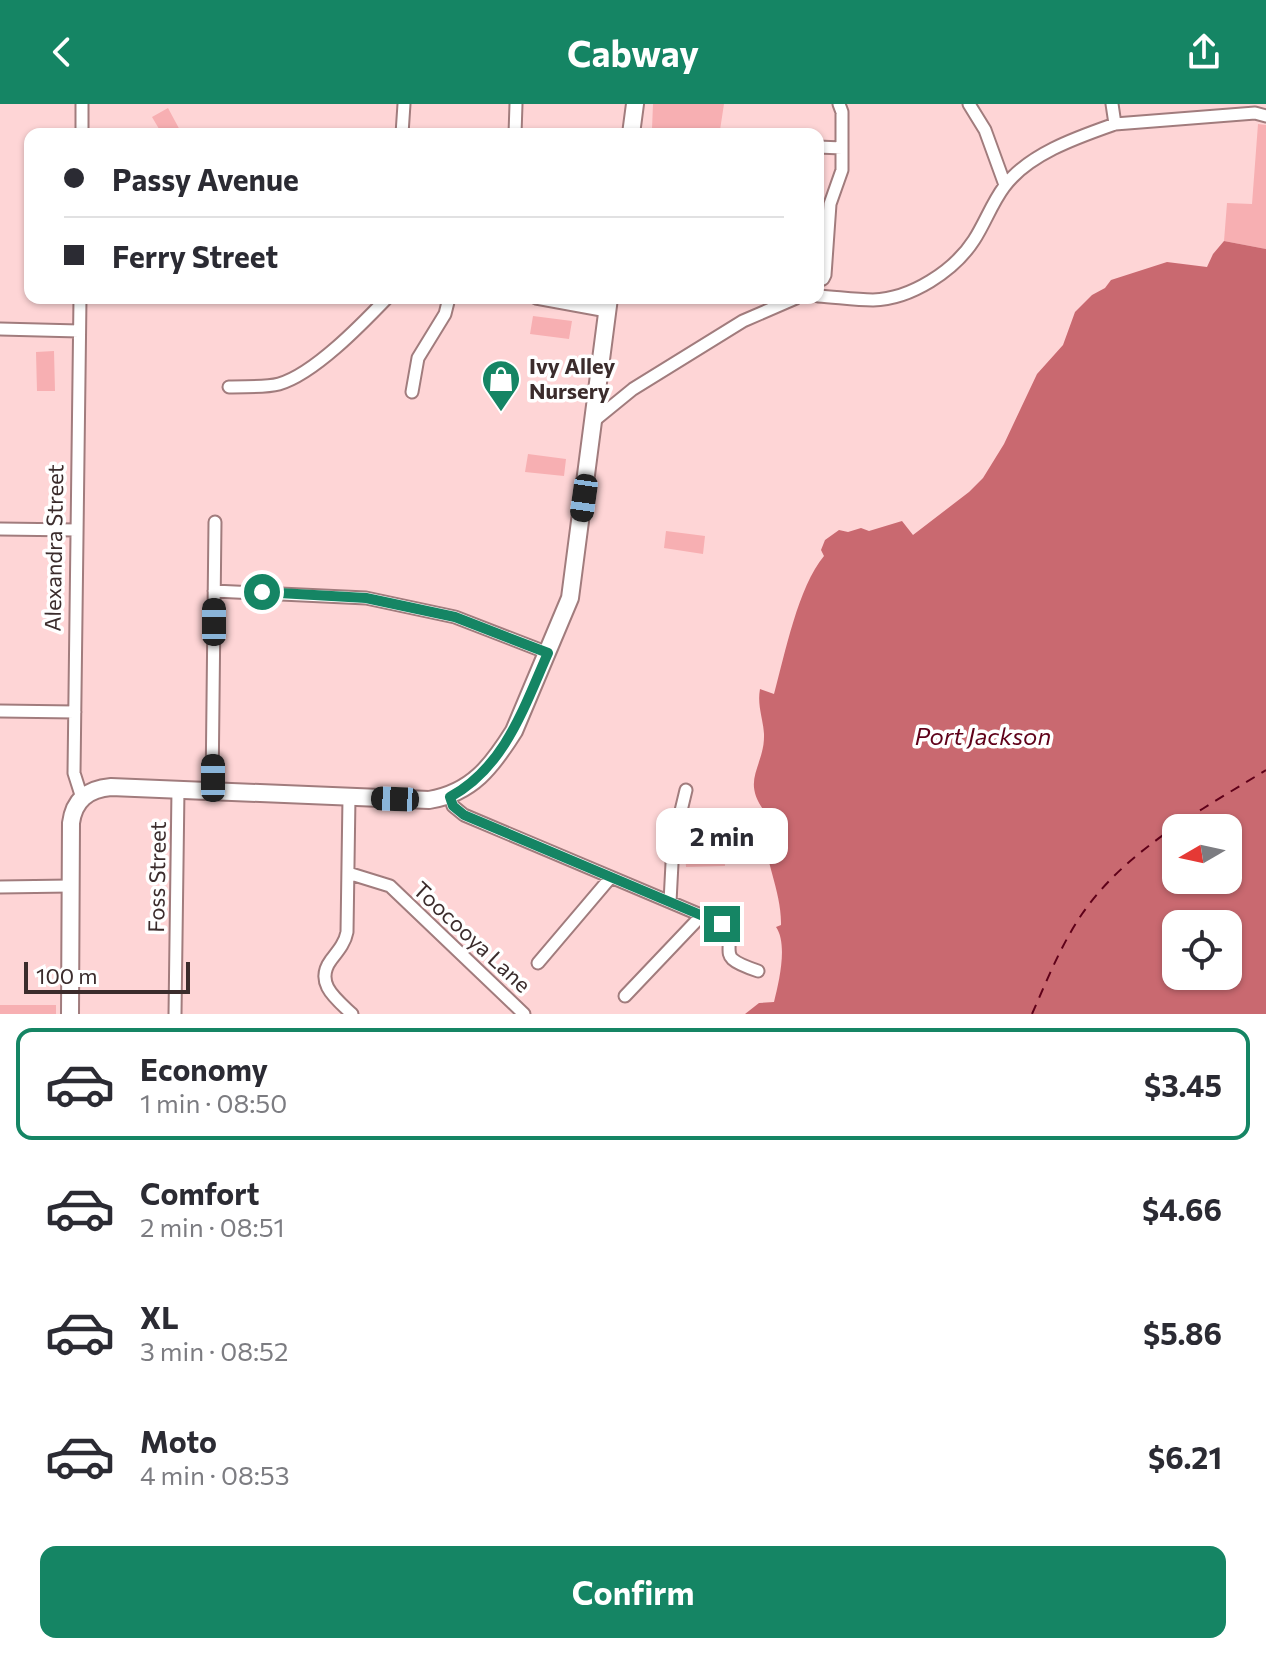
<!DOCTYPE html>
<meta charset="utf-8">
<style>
:root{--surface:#fff;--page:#f7f7f7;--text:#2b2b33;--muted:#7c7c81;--line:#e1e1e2;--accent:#158564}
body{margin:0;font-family:Commissioner,sans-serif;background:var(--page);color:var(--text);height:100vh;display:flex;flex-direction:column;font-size:30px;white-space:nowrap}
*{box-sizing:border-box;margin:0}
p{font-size:26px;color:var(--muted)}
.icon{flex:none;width:44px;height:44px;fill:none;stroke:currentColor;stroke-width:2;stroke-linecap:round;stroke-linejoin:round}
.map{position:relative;height:910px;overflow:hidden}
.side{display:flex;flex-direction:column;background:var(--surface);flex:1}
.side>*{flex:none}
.top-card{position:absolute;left:24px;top:24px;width:800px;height:176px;border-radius:16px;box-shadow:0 2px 6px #0004;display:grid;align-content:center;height:176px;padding:0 40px;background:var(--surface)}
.needle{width:52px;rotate:261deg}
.tools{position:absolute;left:1162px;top:710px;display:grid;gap:16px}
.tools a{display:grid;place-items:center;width:80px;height:80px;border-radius:16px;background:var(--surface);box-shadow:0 2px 6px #0004;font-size:40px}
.scale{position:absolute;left:24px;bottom:20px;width:166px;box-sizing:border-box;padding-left:8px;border:4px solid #3b2c2c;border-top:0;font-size:22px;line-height:28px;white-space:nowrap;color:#3b2c2c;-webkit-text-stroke:6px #fff;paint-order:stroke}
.end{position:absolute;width:36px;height:36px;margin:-18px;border:10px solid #158564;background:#fff;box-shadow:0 0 0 4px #fff}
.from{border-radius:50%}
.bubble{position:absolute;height:56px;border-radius:16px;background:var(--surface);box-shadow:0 2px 6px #0004;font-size:26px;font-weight:700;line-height:56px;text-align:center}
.car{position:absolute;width:24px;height:48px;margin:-24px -12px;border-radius:10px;box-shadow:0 0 6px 2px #0007;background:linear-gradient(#222 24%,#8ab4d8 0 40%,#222 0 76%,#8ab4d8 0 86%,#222 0)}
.top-card b{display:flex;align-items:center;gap:28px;height:76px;font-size:30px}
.top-card b+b{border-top:2px solid var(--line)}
.top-card i{width:20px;height:20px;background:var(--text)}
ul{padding:14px 0 0;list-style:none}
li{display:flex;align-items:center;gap:24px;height:112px;margin:0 16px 12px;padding:0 24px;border:4px solid transparent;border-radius:16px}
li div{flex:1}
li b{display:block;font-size:30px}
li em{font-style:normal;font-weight:700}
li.current{border-color:var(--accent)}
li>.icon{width:72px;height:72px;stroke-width:1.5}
.primary-button{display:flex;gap:16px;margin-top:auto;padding:16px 40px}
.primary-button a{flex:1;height:92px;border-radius:16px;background:var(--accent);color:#fff;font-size:32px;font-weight:700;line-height:92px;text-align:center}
header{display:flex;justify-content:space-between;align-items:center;height:104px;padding:0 40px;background:var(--accent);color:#fff;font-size:36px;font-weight:700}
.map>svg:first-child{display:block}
.green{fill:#f7afb2}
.water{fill:#c96970;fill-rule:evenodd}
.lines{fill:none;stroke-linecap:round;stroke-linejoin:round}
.ferry{stroke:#5f0119;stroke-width:2;stroke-dasharray:10 8;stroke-linecap:butt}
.street-casing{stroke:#a17c7d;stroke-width:15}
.secondary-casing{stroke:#a17c7d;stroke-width:20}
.street{stroke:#fff;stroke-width:11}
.secondary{stroke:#fff;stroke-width:16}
.route{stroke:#158564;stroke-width:10}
.labels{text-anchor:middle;stroke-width:7;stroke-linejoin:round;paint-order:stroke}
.poi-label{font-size:22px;font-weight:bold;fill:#3b2c2c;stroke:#fff;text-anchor:start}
.street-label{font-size:22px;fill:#3b2c2c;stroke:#fff}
.water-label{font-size:24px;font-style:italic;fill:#5f0119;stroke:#fff}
</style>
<header><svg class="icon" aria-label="back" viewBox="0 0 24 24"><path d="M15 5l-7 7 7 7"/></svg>Cabway<svg class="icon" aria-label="share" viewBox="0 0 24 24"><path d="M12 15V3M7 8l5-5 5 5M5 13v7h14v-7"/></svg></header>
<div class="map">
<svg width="1266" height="910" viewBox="0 0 1266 910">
<rect width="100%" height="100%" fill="#fed5d6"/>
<!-- green -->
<path class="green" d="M 653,0 L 724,0 L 720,26 L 652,25 Z
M 168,4 L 182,30 L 162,30 L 152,13 Z
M 1258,20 L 1266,21 L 1266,145 L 1224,137 L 1227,99 L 1252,100 Z
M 533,212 L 572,217 L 569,235 L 530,230 Z
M 54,247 L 55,287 L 37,287 L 36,248 Z
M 528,350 L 566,355 L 564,372 L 525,368 Z
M 666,427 L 705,432 L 703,450 L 664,444 Z
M 724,744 L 725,762 L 686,763 L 685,745 Z
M 0,901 L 56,901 L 56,910 L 0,910 Z"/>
<!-- water -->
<path class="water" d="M 1224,137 L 1266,145 L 1266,910 L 745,910 L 759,899 L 774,898 C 779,878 788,840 776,823 L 781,821 C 782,783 758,746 765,708 C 740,675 765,663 764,630 C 763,614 757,601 760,585 L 774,590 C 785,550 798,483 824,452 L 821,446 L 825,436 L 839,426 L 848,428 L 861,424 L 869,427 L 902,417 L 913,431 L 969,388 L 983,374 L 1004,340 L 1037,270 L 1063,241 L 1075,208 L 1092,191 L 1105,184 L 1111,176 L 1167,158 L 1207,163 L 1213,150 ZM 1228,724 L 1228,776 L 1176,776 L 1176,724 ZM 1228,820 L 1228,872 L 1176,872 L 1176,820 Z"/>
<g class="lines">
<!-- ferry -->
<path class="ferry" d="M 1032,910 C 1047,876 1061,841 1082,810 C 1127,745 1200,707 1266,666"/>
<defs>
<path id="street" d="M 969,0 L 985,26 L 1005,81
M 1112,0 L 1115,20
M 82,30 L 82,0
M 402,30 L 404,0
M 515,30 L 516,0
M 818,43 L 842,44
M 818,177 L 823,175 L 825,171 L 830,100 L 842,66 L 842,8 L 839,0
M 818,192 C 836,193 855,196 873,196 C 911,195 954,167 974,136 C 985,119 992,99 1004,83 C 1028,50 1078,33 1115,20 L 1255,9 L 1266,12
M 80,194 L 74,669 L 82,694
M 536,194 L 607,207
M 0,225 L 79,227
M 229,283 C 245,282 264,284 279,280 C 314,270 362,220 387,194
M 412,288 L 418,254 L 445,210 L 449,194
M 595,316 L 633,285 L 743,217 L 796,194
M 0,425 L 77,426
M 214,487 L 366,494 L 455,513 L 548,549
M 0,607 L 75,608
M 212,687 L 215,418
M 349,693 L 347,828 C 345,839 338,847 331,856 C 314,879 336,895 352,910
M 450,693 L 453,702 L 464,711 L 722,820 C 741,849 710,851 758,867
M 348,769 L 390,782 L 524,910
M 0,783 L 70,782
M 670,798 L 673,740 L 686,686
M 538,859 L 611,773
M 625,892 L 702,811
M 175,910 L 178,685"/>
<path id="secondary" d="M 631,30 L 635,0
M 70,910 L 71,719 C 74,696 88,685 111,683 L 429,696 C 472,689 492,662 514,627 L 570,494 L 609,194"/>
</defs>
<!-- street casing -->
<use href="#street" class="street-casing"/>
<!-- secondary casing -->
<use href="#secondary" class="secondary-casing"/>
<!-- street -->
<use href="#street" class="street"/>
<!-- secondary -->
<use href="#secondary" class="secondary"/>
</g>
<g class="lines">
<!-- route -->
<path class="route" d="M 262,488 L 366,494 L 455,513 L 548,549 C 524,603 505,663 450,693 L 453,702 L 464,711 L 722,820"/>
</g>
<!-- icons -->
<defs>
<symbol id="shop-pin" viewBox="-11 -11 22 30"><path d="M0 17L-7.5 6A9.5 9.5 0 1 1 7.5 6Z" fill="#158564" stroke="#fff"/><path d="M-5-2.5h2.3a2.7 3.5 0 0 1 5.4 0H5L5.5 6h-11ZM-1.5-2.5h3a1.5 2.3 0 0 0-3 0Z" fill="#fff"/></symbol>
</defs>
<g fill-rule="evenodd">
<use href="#shop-pin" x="479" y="253" width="44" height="60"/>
</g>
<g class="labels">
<!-- poi labels -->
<g class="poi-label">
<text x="529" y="270">Ivy Alley<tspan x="529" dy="25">Nursery</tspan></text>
</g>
<!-- street labels -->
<g class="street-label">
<text transform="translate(54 444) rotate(-89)" y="8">Alexandra Street</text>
<text transform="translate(157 773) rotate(-89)" y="8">Foss Street</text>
<text transform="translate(472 833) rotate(43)" y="8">Toocooya Lane</text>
</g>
<!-- water labels -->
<g class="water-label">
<text x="983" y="641">Port Jackson</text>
</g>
</g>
</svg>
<div class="tools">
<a><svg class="needle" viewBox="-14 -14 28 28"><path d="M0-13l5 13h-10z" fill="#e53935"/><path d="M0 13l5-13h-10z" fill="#7c7c81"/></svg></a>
<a><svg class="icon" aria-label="locate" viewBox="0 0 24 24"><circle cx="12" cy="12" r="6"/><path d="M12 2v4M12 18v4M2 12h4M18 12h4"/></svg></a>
</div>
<div class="scale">100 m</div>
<i class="end from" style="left:262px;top:488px"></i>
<i class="end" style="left:722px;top:820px"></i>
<div class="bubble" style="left:656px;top:704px;width:132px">2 min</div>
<i class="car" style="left:584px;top:394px;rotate:188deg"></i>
<i class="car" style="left:214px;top:518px;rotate:0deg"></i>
<i class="car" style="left:213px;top:674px;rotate:0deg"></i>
<i class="car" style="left:395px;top:695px;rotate:272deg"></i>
<div class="top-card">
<b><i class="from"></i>Passy Avenue</b>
<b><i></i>Ferry Street</b>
</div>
</div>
<section class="side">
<ul>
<li class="current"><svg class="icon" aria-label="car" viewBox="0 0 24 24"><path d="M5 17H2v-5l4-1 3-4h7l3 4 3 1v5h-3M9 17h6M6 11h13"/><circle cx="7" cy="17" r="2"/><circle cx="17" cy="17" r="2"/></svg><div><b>Economy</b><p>1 min · 08:50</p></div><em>$3.45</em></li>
<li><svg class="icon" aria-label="car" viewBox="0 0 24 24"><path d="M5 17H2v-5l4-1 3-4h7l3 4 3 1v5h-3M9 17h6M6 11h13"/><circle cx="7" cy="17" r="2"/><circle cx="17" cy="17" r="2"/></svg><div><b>Comfort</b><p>2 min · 08:51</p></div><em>$4.66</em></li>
<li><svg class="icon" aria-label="car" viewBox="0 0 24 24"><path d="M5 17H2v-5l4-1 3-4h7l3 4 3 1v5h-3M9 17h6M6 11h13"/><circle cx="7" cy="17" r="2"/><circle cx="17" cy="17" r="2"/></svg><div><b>XL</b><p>3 min · 08:52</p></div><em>$5.86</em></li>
<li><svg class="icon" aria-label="car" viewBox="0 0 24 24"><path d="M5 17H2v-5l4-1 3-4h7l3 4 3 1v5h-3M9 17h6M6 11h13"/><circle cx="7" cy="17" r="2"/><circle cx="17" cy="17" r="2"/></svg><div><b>Moto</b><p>4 min · 08:53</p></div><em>$6.21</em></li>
</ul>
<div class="primary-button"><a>Confirm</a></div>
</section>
